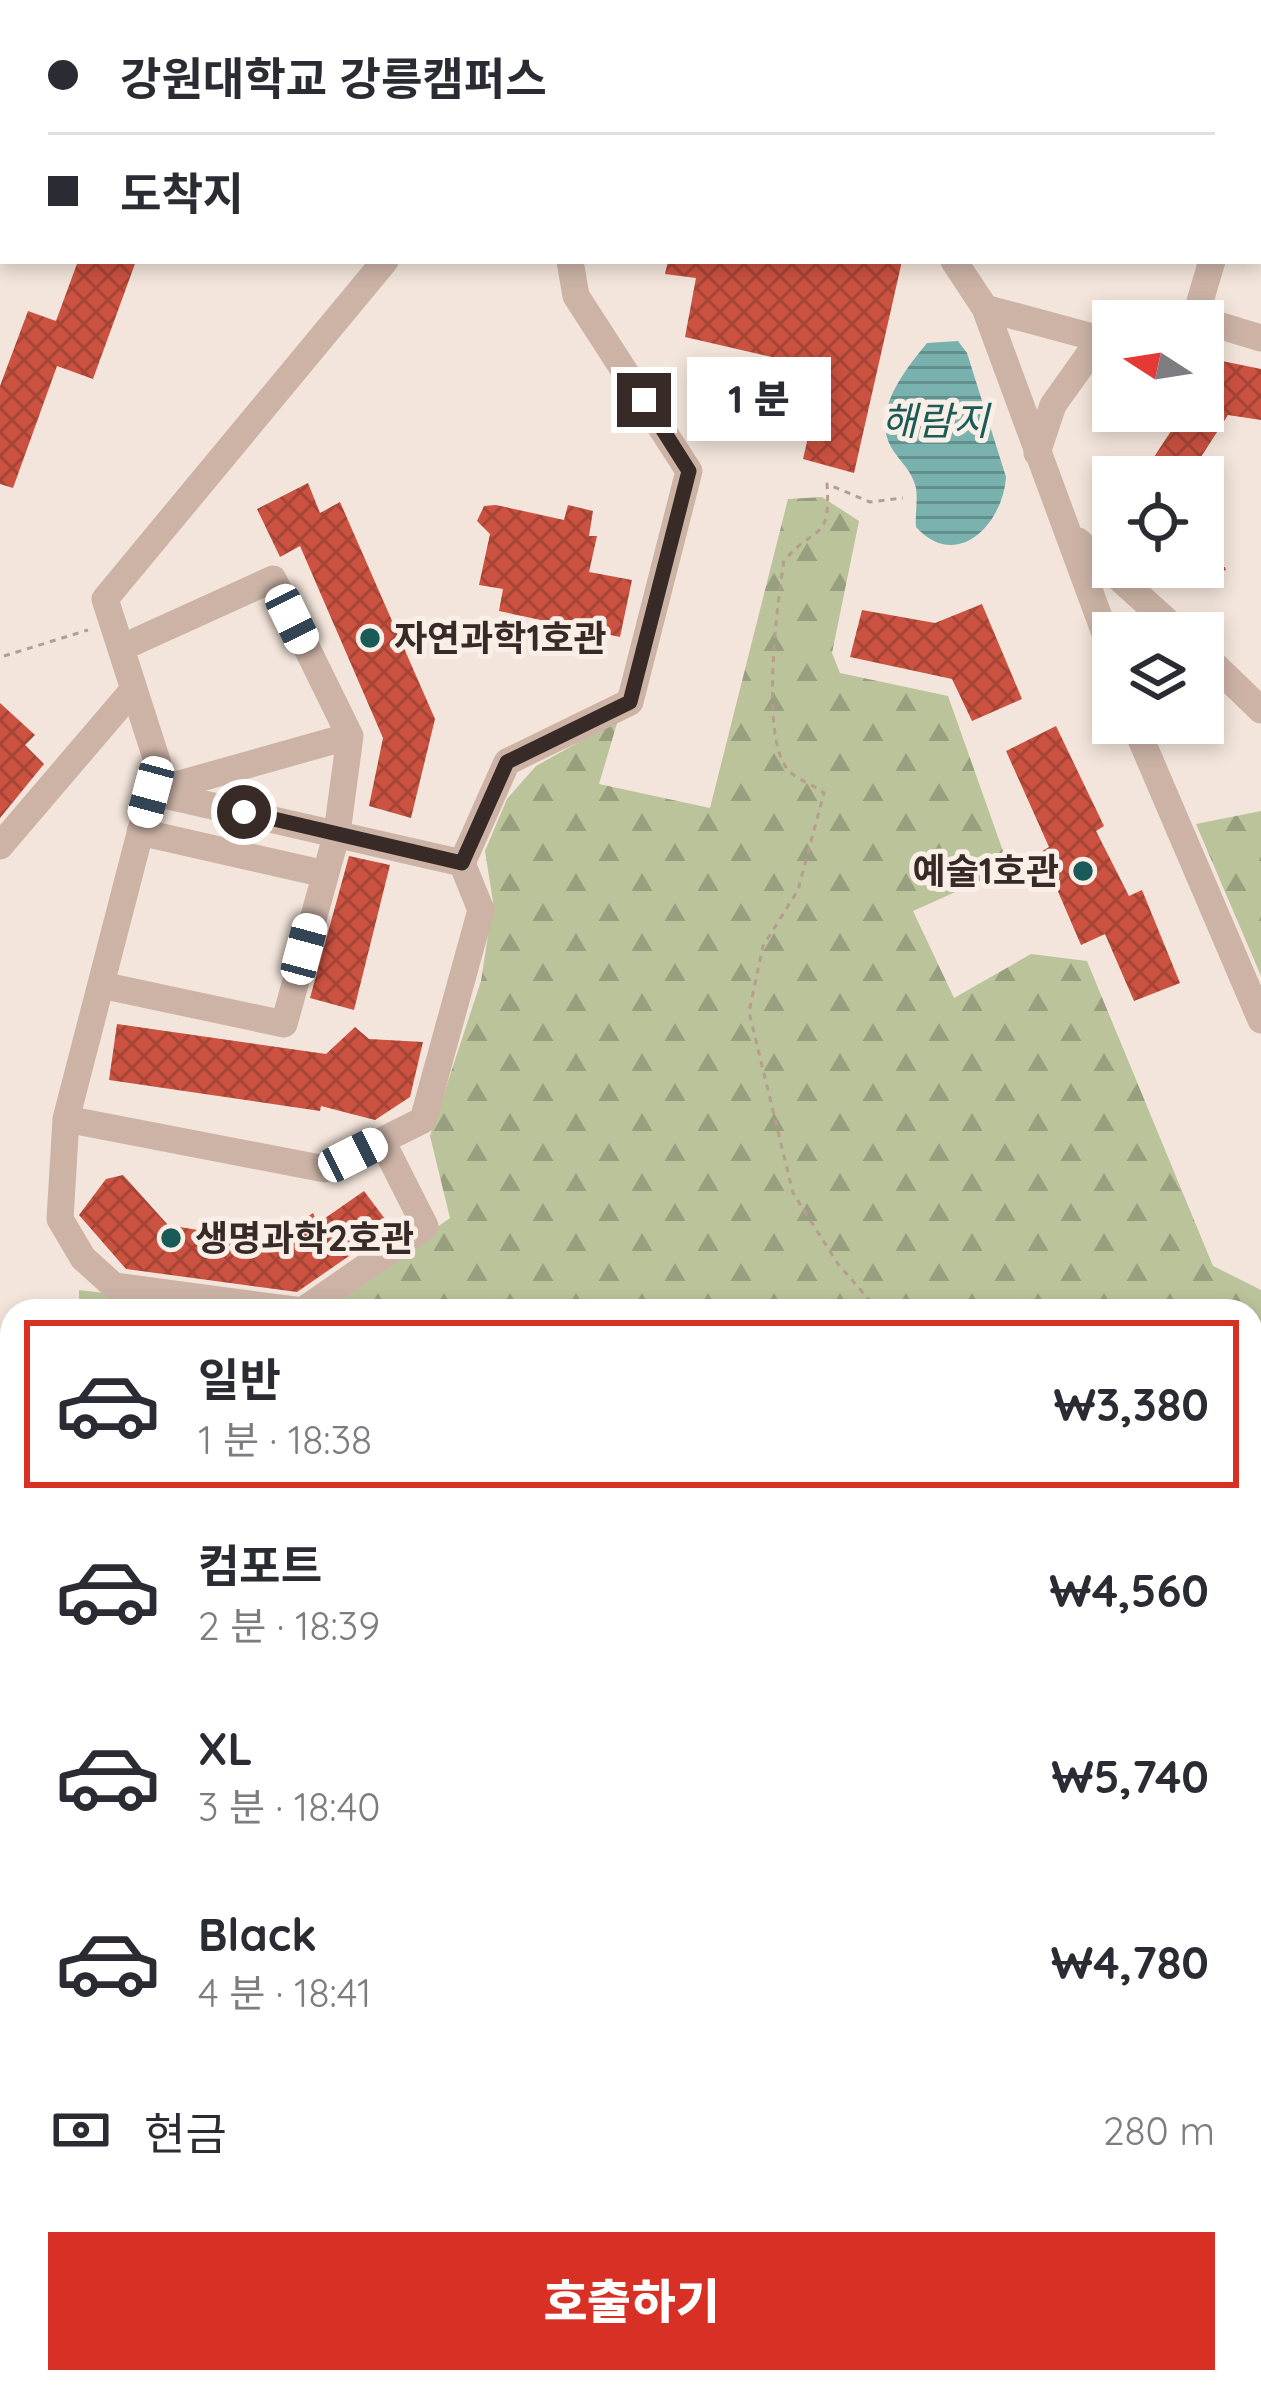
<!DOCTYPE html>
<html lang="ko">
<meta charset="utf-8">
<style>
:root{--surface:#fff;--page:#f7f7f7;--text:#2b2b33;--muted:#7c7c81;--line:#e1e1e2;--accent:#d93025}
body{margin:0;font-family:Quicksand,"Noto Sans KR",sans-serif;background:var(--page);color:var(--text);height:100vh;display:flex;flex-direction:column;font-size:45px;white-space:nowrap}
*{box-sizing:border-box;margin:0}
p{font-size:39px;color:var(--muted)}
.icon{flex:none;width:66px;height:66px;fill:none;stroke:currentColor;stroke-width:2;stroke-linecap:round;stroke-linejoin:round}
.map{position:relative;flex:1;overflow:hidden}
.sheet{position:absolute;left:0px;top:1299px;width:1263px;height:1095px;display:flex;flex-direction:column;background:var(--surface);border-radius:36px 36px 0 0;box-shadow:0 6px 18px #0003}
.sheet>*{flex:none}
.guide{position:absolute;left:0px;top:0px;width:1263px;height:264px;box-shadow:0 6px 18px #0003;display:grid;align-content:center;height:264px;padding:0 48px;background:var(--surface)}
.needle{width:78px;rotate:282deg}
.controls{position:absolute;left:1092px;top:300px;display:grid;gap:24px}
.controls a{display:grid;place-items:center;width:132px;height:132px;border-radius:0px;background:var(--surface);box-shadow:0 6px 18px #0003;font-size:60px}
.end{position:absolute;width:54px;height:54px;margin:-27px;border:15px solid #372a27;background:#fff;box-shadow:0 0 0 6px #fff}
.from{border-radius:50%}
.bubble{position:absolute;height:84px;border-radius:0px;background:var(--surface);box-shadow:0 6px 18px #0003;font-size:39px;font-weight:800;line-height:84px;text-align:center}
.car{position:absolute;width:36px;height:72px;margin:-36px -18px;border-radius:15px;box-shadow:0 0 9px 3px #0007;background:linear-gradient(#fff 24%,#345 0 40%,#fff 0 76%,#345 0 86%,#fff 0)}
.guide b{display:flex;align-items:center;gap:42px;height:114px;font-size:45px}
.guide b+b{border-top:3px solid var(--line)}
.guide i{width:30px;height:30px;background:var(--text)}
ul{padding:21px 0 0;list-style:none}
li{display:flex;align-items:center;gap:36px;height:168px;margin:0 24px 18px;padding:0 24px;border:6px solid transparent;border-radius:0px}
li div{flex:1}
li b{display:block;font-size:45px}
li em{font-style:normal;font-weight:800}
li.current{border-color:var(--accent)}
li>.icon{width:108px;height:108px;stroke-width:1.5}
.pay{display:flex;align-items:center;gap:30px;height:132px;padding:0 48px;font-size:45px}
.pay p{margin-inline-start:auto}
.action{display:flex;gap:24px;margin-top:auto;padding:24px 48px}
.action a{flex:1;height:138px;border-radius:0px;background:var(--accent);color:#fff;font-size:48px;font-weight:800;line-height:138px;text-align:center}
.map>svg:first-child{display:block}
.forest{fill:url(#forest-firs)}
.water{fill:url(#water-rules)}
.building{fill:url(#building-cross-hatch)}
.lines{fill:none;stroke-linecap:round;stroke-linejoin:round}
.path{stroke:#b79c90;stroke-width:3;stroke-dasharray:6 6;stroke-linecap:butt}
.minor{stroke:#ccb3a6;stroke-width:27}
.route{stroke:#372a27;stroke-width:15}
.poi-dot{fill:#1b5b57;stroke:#faefe7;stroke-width:4.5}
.labels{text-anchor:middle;stroke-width:10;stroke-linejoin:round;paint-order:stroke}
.poi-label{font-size:36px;font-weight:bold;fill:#372a27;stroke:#faefe7;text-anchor:start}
.water-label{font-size:39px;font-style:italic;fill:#1b5b57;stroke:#faefe7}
</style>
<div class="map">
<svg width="1261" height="2393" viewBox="0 0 1261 2393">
<defs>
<pattern id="forest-firs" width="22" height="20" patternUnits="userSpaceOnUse" patternTransform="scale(3)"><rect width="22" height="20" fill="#bac39a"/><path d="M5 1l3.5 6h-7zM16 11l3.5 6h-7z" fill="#989f7e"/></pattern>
<pattern id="water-rules" width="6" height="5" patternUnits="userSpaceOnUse" patternTransform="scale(3)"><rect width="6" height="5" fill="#78b1ad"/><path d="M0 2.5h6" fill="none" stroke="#63908d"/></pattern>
<pattern id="building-cross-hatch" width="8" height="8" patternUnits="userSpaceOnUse" patternTransform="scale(3)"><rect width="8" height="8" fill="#cb5240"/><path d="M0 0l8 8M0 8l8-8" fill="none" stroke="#a64436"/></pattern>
</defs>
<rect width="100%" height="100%" fill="#f3e5db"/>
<!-- forest -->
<path class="forest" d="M 0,0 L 137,0 L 3,3 L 0,218 Z
M 822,497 L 859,521 L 832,653 L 840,673 L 948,696 L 1009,868 L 913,911 L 954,998 L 1031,954 L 1087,961 L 1213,1266 L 1261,1290 L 1261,1485 L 1251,1483 L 1251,1311 L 318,1311 L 450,1218 L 430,1136 L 481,981 L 493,902 L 485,851 L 507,799 L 536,766 L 618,720 L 599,784 L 710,808 L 788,499 Z
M 1261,811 L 1261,976 L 1196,824 Z
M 79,1290 L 252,1311 L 79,1311 Z
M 1251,1614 L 1261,1627 L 1261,1928 L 1251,1930 Z
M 0,1636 L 12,1637 L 12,2382 L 489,2382 L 483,2393 L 0,2393 Z
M 713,2382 L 1133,2382 L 1125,2393 L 707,2393 Z"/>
<!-- water -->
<path class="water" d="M 958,341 L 967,353 L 1006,477 C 1003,524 957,572 916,527 C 915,514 918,500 916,488 C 912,470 899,461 891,447 C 871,411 906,369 927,343 Z"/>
<!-- building -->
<path class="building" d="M 78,261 L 136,261 L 93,379 L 57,366 L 13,488 L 0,484 L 0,386 L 28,311 L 56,321 Z
M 668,261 L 902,261 L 854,473 L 803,459 L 824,369 L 685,337 L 696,278 L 665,274 Z
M 1217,360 L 1261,369 L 1261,420 L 1228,415 L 1188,477 L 1141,477 L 1184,411 L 1203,411 L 1203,382 Z
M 308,483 L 320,513 L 340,502 L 435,719 L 411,818 L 369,806 L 383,738 L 300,546 L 280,557 L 257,509 Z
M 496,505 L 564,520 L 568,505 L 593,511 L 589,536 L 597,536 L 589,572 L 632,580 L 620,637 L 499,611 L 503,589 L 479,585 L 490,534 L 477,521 L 484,506 Z
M 1165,567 L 1225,567 L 1226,570 L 1172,588 Z
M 982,604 L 1022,699 L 972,721 L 952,679 L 850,657 L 862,610 L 935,623 Z
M 0,703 L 35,735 L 25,745 L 44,764 L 0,818 Z
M 1056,726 L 1104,826 L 1096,831 L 1129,896 L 1142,890 L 1180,983 L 1134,1001 L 1105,934 L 1081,945 L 1041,852 L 1049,847 L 1006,751 Z
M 349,856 L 390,865 L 354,1010 L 310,998 Z
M 117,1024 L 326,1054 L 355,1027 L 369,1039 L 423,1042 L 410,1097 L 375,1120 L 321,1106 L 320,1111 L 109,1080 Z
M 123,1175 L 168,1225 L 270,1242 L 313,1213 L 318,1223 L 364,1191 L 391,1227 L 297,1292 L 126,1269 L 79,1215 L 106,1179 Z"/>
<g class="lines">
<!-- path -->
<path class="path" d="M 4,656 L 88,630
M 879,1311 L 838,1264 L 793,1193 L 749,1012 L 763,946 L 798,890 L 824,793 C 812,783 795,780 786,767 C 761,734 777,603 784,561 C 814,524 831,544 827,484 L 870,502 L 903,498
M 959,1311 L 965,1311
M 1251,1412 L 1261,1416
M 0,1795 L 12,1795"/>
<!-- minor -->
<path class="minor" d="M 1066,0 L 1070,3
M 155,3 L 157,0
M 349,3 L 349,0
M 595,3 L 596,0
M 955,3 L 956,0
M 1260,41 L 1261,40
M 1260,68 L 1261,65
M 0,249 L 3,245
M 954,261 L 985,308 L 1113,655
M 985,308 L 1100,339 L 1113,334
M 1195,318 L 1212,261
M 1145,321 L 1195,318 L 1261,338
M 1037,453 L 1053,405 L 1100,339
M 1078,541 L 1180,633
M 1203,654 L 1261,710
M 1134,723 L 1261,1020
M 158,790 L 350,736
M 151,792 L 462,863 L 481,910 L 423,1120 L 325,1169 L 66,1119 L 158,764 L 105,599 L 385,261
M 140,832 L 325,874
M 0,846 L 134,689
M 462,863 L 507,762 L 630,702 L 689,471 L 576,296 L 570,261
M 101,985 L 284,1024 L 337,833 L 350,736 L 273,579 L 121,648
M 66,1119 L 60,1219 L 83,1258 L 114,1286 L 302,1311
M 302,1311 L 425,1226 L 382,1141
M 1251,2002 L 1261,2003"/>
</g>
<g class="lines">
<!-- route -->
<path class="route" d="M 244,812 L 462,863 L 507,762 L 630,702 L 689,471 L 644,400"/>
</g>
<!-- markers -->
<g class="poi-dot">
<circle cx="370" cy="638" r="12"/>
<circle cx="1083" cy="871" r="12"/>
<circle cx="171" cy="1238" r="12"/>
</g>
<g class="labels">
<!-- poi labels -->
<g class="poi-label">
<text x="394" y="651">자연과학1호관</text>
<text x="1059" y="884" text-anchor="end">예술1호관</text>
<text x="195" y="1251">생명과학2호관</text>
</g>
<!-- water labels -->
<g class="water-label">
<text x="935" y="435">해람지</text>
</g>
</g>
</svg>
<div class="controls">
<a><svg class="needle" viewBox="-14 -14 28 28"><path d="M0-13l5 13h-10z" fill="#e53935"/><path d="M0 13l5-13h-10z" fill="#7c7c81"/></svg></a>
<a><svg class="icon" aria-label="locate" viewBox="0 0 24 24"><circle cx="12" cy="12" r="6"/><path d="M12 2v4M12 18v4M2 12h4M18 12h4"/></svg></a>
<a><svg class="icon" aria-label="layers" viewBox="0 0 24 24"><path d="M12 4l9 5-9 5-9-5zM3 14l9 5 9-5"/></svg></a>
</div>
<i class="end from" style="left:244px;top:812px"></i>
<i class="end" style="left:644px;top:400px"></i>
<div class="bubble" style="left:687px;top:357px;width:144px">1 분</div>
<i class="car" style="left:292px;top:619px;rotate:154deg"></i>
<i class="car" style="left:151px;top:792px;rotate:195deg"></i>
<i class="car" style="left:304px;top:949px;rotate:15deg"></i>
<i class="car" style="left:353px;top:1155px;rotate:63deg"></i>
<div class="guide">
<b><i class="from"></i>강원대학교 강릉캠퍼스</b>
<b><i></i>도착지</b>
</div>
<section class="sheet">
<ul>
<li class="current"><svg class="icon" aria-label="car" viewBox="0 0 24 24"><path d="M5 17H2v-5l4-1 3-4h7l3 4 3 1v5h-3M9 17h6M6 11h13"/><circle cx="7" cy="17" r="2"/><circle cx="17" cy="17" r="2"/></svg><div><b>일반</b><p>1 분 · 18:38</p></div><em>₩3,380</em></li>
<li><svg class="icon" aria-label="car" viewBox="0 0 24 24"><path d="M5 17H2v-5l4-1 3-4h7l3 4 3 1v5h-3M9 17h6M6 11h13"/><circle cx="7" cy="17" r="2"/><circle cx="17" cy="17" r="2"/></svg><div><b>컴포트</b><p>2 분 · 18:39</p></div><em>₩4,560</em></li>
<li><svg class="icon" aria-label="car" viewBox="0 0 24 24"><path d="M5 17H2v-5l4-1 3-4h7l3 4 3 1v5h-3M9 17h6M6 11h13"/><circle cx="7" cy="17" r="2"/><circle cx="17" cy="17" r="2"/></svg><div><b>XL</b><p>3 분 · 18:40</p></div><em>₩5,740</em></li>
<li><svg class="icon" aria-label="car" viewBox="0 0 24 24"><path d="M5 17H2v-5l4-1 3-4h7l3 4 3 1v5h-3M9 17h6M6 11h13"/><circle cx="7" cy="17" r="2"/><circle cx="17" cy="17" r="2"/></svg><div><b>Black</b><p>4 분 · 18:41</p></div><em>₩4,780</em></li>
</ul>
<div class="pay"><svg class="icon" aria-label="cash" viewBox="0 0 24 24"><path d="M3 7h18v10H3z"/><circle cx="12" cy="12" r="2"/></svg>현금<p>280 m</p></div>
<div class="action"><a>호출하기</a></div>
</section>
</div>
